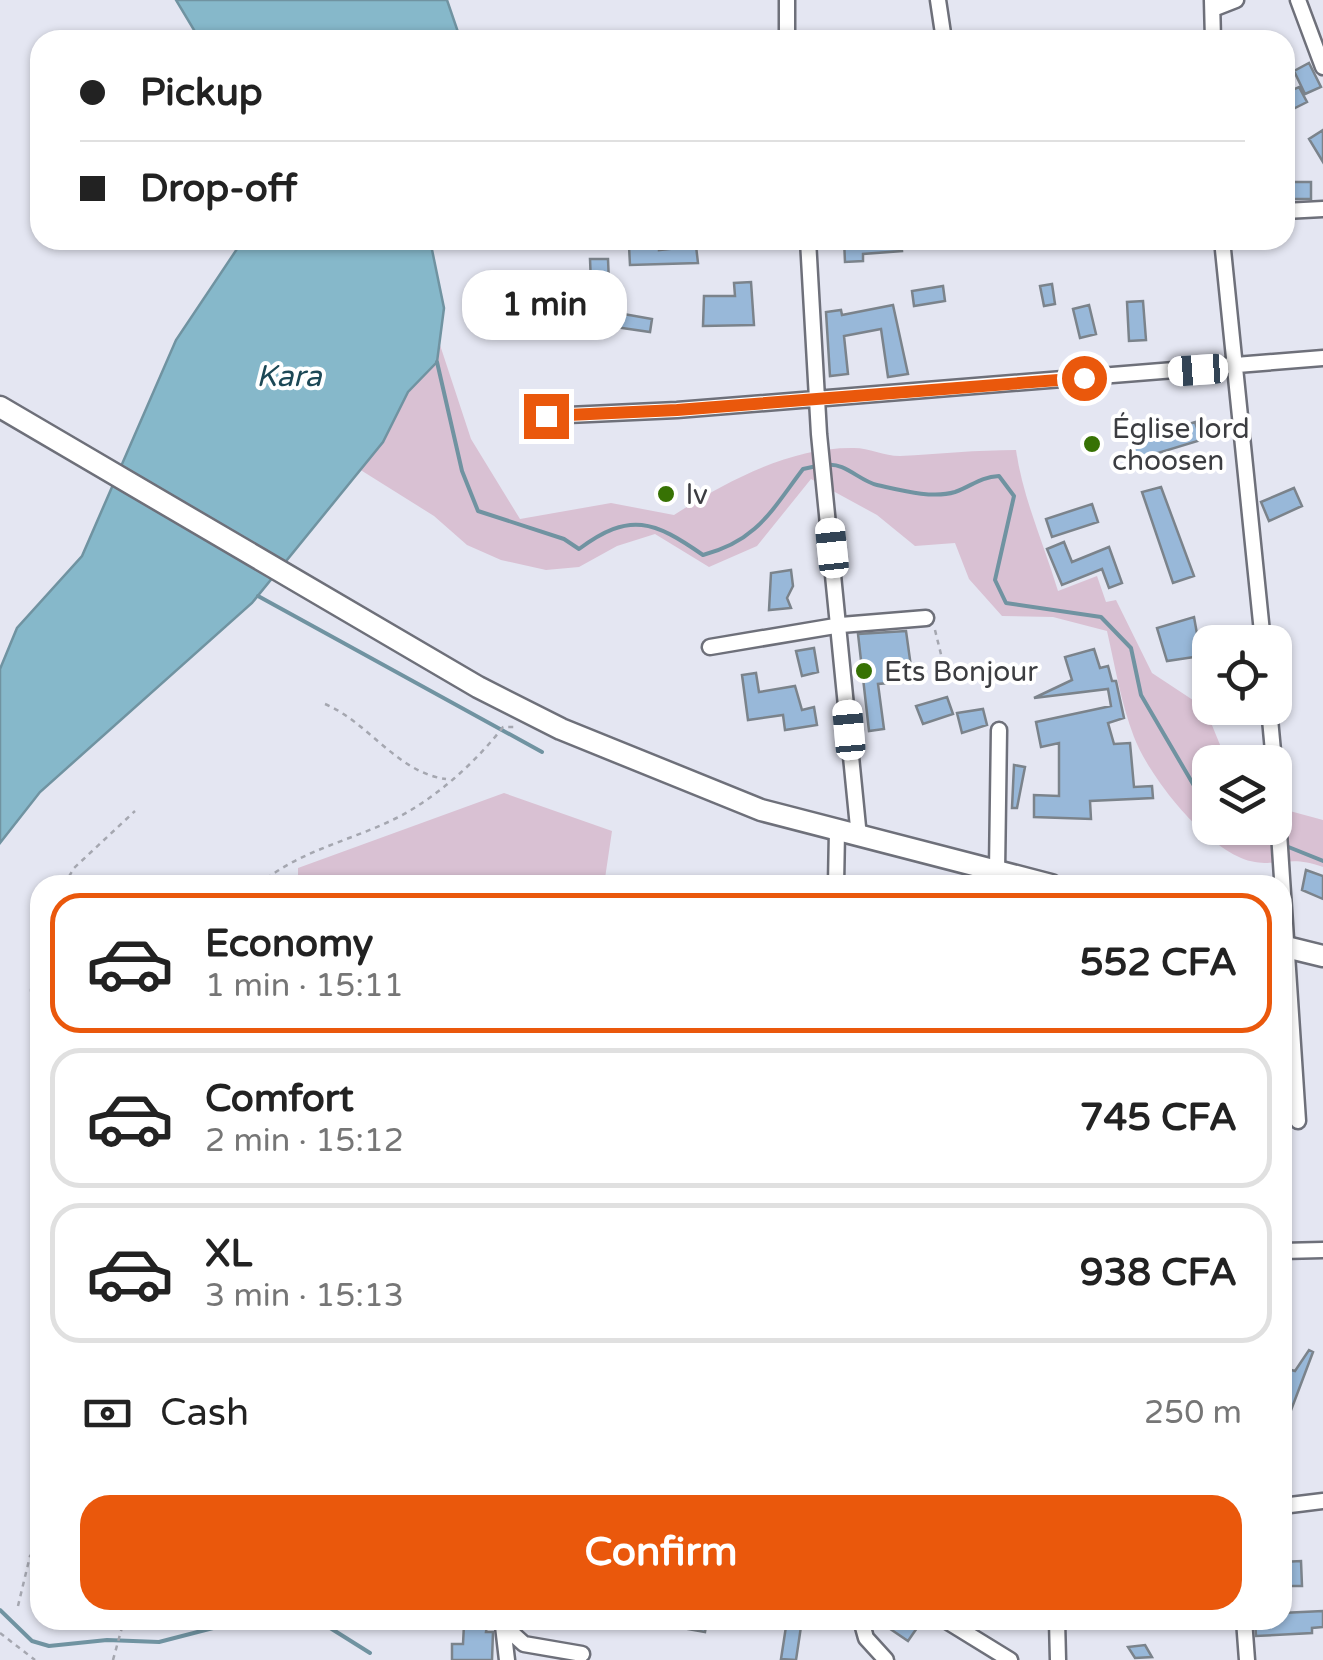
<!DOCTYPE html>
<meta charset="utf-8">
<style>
:root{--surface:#fff;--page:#f6f6f6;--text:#222;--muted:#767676;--line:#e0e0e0;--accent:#ea580c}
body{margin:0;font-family:"Varela Round",sans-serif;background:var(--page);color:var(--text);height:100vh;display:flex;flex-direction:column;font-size:38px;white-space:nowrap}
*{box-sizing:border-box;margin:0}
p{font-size:32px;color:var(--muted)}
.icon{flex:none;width:55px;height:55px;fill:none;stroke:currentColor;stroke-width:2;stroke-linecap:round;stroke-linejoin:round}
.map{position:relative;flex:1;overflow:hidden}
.side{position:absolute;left:30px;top:875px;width:1262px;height:755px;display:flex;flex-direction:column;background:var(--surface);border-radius:30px;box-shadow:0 2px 8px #0004}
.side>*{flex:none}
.hud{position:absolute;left:30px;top:30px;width:1265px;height:220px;border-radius:30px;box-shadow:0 2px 8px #0004;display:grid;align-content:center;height:220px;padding:0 50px;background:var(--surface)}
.controls{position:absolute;left:1192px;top:625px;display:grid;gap:20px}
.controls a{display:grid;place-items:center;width:100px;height:100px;border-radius:20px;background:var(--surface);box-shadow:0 2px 8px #0004;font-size:50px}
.end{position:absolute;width:45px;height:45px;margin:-22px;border:12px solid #ea580c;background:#fff;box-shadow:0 0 0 5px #fff}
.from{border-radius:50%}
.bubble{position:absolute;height:70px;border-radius:30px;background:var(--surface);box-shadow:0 2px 8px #0004;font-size:32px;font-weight:700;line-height:70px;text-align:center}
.car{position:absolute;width:30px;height:60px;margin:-30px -15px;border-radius:12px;box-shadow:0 0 8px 2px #0007;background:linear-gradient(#fff 24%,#345 0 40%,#fff 0 76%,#345 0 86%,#fff 0)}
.hud b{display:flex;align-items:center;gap:35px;height:95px;font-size:38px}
.hud b+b{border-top:2px solid var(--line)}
.hud i{width:25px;height:25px;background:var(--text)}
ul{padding:18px 0 0;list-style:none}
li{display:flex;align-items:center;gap:30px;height:140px;margin:0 20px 15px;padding:0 30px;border:5px solid var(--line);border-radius:30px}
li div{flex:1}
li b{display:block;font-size:38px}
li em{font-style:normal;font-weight:700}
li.active{border-color:var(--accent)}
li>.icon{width:90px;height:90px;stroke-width:1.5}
.pay{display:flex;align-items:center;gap:25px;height:110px;padding:0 50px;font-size:38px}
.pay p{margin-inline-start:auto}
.cta{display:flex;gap:20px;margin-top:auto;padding:20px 50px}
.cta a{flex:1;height:115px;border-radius:30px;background:var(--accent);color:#fff;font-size:40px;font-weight:700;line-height:115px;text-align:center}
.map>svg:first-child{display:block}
.green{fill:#d9c1d3}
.water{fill:#86b8ca;stroke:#7093a1;stroke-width:2.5}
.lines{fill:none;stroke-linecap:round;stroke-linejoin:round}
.stream{stroke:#7093a1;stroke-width:4}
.building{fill:#98b8d9;stroke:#7b838b;stroke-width:2.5}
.minor-casing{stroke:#6e707a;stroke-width:19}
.highway-casing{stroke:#6e707a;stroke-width:25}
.path{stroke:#a5a7b0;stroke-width:2.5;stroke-dasharray:5 5;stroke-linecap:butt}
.minor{stroke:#fff;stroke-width:14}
.highway{stroke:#fff;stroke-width:20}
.route{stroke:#ea580c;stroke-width:12}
.poi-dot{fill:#377204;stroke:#fff;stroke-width:4}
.labels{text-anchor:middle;stroke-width:8;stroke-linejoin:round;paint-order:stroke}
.poi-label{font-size:28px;fill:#3c3d41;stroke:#fff;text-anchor:start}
.water-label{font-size:30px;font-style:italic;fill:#1c4856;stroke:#fff}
</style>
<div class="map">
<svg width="1323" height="1660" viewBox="0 0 1323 1660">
<rect width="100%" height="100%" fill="#e4e6f2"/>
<!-- green -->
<path class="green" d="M 440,345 L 471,439 L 520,519 L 611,503 L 674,515 C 727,481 790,447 854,448 C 869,448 884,456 900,456 C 939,454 977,450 1016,450 C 1023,499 1044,544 1058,591 L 1097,576 L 1106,602 L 1116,600 L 1152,673 L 1205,708 L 1227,762 L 1210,762 L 1210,828 L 1275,828 L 1275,807 L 1323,820 L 1323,867 C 1291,855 1282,866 1255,862 C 1210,855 1149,777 1134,737 C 1121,703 1115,666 1107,631 L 1053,617 L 1002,616 L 969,579 L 955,543 L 915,546 L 877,515 L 811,479 L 757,546 L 709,567 L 655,534 L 617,546 L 579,567 L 546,570 L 501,560 L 467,545 L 434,516 L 359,469 L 383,442 L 408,392 L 437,362 Z
M 504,793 L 612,831 L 604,885 L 298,885 L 298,868 Z"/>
<!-- water -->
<path class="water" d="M 176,0 L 447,0 L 458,32 L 456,40 L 200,40 Z
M 243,240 L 430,240 L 444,308 L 437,362 L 408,392 L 383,442 L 252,603 L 40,792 L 0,843 L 0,669 L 17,628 L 82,556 L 176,340 Z"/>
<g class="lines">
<!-- stream -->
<path class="stream" d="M 437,362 L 462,471 L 478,511 L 564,539 L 579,549 C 630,511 654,521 703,555 C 757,541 771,511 803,469 L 817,466
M 827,465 C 844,462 860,481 877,485 C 900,490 932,499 955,492 C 972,486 980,477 999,476 L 1014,496 L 995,580 L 1006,603 L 1101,617 L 1131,648 L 1141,695 L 1210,813
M 258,596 L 542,752
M 1231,828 L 1277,844
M 1286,846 L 1323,861
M 0,1610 L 32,1641 L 49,1646 L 107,1640 L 159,1642 L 244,1620
M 275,1620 L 292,1624 L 319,1621 L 370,1653"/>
</g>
<!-- building -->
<path class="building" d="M 1309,63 L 1321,87 L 1305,94 L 1294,71 Z
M 1299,87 L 1307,102 L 1285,113 L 1285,93 Z
M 1323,130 L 1323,162 L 1309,139 Z
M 1285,182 L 1311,182 L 1311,199 L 1285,199 Z
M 844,240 L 901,240 L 902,251 L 863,254 L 863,261 L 845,262 Z
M 659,245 L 659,250 L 696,246 L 698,263 L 630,265 L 629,246 Z
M 590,259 L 608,259 L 609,283 L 591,283 Z
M 751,282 L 754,325 L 703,326 L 704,296 L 735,296 L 734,283 Z
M 1052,284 L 1055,304 L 1044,306 L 1040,286 Z
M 943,286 L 945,301 L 914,306 L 912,291 Z
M 557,296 L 561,333 L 545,335 L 541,298 Z
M 1143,301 L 1146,340 L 1129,341 L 1127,302 Z
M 893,305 L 908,374 L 888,377 L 881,329 L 844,336 L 848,374 L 830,376 L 826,312 L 841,310 L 842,315 Z
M 1089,305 L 1096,334 L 1080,338 L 1073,309 Z
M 618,313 L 652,319 L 650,332 L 615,327 Z
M 1195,422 L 1201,440 L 1135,460 L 1130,442 Z
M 1161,487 L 1194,576 L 1173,583 L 1142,492 Z
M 1294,488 L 1302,506 L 1269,521 L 1261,502 Z
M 1092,504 L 1098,522 L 1052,537 L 1046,519 Z
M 1064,542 L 1072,562 L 1109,547 L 1122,583 L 1109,588 L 1102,569 L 1062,585 L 1047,549 Z
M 791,570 L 793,586 L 787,598 L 791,608 L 769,610 L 771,573 Z
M 1194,617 L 1201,656 L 1167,661 L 1157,628 Z
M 906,631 L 913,681 L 878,684 L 884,729 L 869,731 L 858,634 Z
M 814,648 L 818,672 L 802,676 L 796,651 Z
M 1094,649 L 1100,668 L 1108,666 L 1112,681 L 1116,681 L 1124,718 L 1108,723 L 1114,744 L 1130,743 L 1134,787 L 1152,786 L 1153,798 L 1090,801 L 1091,819 L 1034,817 L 1034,795 L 1059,796 L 1059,743 L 1041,747 L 1036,722 L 1111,706 L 1108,689 L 1034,698 L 1072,680 L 1065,657 Z
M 756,673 L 759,692 L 795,686 L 802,710 L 814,707 L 817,725 L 785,730 L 783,715 L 748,720 L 742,675 Z
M 947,697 L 953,714 L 923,724 L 916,706 Z
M 983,709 L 987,725 L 962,733 L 957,713 Z
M 1014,765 L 1025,767 L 1017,808 L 1012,808 Z
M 1306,870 L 1323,876 L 1323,899 L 1302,890 Z
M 1309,1350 L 1313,1352 L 1282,1434 L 1282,1388 L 1288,1369 L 1295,1371 Z
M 1301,1561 L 1302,1586 L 1282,1586 L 1282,1562 Z
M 1323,1611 L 1323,1627 L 1312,1628 L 1312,1633 L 1256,1636 L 1255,1620 L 1282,1620 L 1282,1613 Z
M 672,1620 L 707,1620 L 705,1632 L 671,1626 Z
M 787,1620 L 802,1620 L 796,1660 L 781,1659 Z
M 877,1620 L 911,1620 L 919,1625 L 908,1641 Z
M 464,1624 L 487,1625 L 486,1632 L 493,1632 L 492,1660 L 452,1660 L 452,1644 L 463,1644 Z
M 1145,1645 L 1152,1657 L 1135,1658 L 1128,1647 Z"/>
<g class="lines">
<defs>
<path id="minor" d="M 787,0 L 787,40
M 938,0 L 944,40
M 1212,0 L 1213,40
M 1298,0 L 1323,67
M 1213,9 L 1236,0
M 1285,211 L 1323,209
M 808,240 L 819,434 L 859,837
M 1222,240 L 1263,642
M 546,416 L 677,410 L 1323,358
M 710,647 L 841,625 L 926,618
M 1269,708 L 1274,762
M 1275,772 L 1298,1121
M 997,871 L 999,730
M 836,885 L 837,831
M 1282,1251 L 1323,1250
M 1282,1506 L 1323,1501
M 861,1620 L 866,1638 L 886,1660
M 945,1620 L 1010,1660
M 1057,1620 L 1058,1660
M 1244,1620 L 1247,1660
M 503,1625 L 524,1644 L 582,1654
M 503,1626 L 507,1660"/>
<path id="highway" d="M 0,407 L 478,687 L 561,729 L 761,810 L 1051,885
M 1282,946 L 1323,956"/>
</defs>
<!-- minor casing -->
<use href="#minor" class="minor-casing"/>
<!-- highway casing -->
<use href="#highway" class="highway-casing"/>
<!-- path -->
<path class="path" d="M 935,630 L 949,687
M 325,704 C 368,722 398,773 446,779
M 64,885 L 74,868 L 135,811
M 259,885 C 302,847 363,839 411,810 C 446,789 479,758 503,727 L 515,727
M 40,938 L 31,990 L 40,1092
M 18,1606 L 30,1556 L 40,1544
M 0,1633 L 35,1660
M 113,1660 L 124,1620"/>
<!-- minor -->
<use href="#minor" class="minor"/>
<!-- highway -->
<use href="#highway" class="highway"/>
</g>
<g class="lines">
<!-- route -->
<path class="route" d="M 546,416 L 677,410 L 1084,378"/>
</g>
<!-- markers -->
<g class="poi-dot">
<circle cx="1092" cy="444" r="10"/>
<circle cx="666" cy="494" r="10"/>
<circle cx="864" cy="671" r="10"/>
</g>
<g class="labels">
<!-- poi labels -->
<g class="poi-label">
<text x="1112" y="438">Église lord<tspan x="1112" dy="32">choosen</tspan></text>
<text x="686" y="504">lv</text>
<text x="884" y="681">Ets Bonjour</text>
</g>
<!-- water labels -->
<g class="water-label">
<text x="289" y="386">Kara</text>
</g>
</g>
</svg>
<div class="controls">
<a><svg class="icon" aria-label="locate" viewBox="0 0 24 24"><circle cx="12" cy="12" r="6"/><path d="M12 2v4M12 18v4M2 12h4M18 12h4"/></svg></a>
<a><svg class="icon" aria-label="layers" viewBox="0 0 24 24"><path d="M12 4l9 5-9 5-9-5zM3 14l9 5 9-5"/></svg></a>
</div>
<i class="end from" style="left:1084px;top:378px"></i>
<i class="end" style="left:546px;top:416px"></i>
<div class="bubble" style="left:462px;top:270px;width:165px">1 min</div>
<i class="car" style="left:1198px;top:370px;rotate:266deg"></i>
<i class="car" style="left:832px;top:548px;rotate:354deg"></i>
<i class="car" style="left:849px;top:730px;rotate:355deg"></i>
<div class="hud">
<b><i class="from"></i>Pickup</b>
<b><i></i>Drop-off</b>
</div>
<section class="side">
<ul>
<li class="active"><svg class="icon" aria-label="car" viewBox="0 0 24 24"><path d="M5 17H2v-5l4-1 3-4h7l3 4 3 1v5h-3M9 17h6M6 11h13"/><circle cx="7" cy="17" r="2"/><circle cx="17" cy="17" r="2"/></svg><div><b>Economy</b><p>1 min · 15:11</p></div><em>552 CFA</em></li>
<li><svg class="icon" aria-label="car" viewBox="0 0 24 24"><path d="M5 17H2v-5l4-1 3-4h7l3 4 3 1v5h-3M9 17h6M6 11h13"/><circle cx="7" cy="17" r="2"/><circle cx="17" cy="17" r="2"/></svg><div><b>Comfort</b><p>2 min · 15:12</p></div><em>745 CFA</em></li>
<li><svg class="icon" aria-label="car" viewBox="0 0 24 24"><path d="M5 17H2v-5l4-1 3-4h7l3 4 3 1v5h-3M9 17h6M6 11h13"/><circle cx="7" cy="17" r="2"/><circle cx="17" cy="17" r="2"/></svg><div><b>XL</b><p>3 min · 15:13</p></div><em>938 CFA</em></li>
</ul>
<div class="pay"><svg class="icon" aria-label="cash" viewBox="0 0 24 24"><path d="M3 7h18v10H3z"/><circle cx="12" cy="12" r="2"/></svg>Cash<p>250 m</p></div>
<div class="cta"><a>Confirm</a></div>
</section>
</div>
